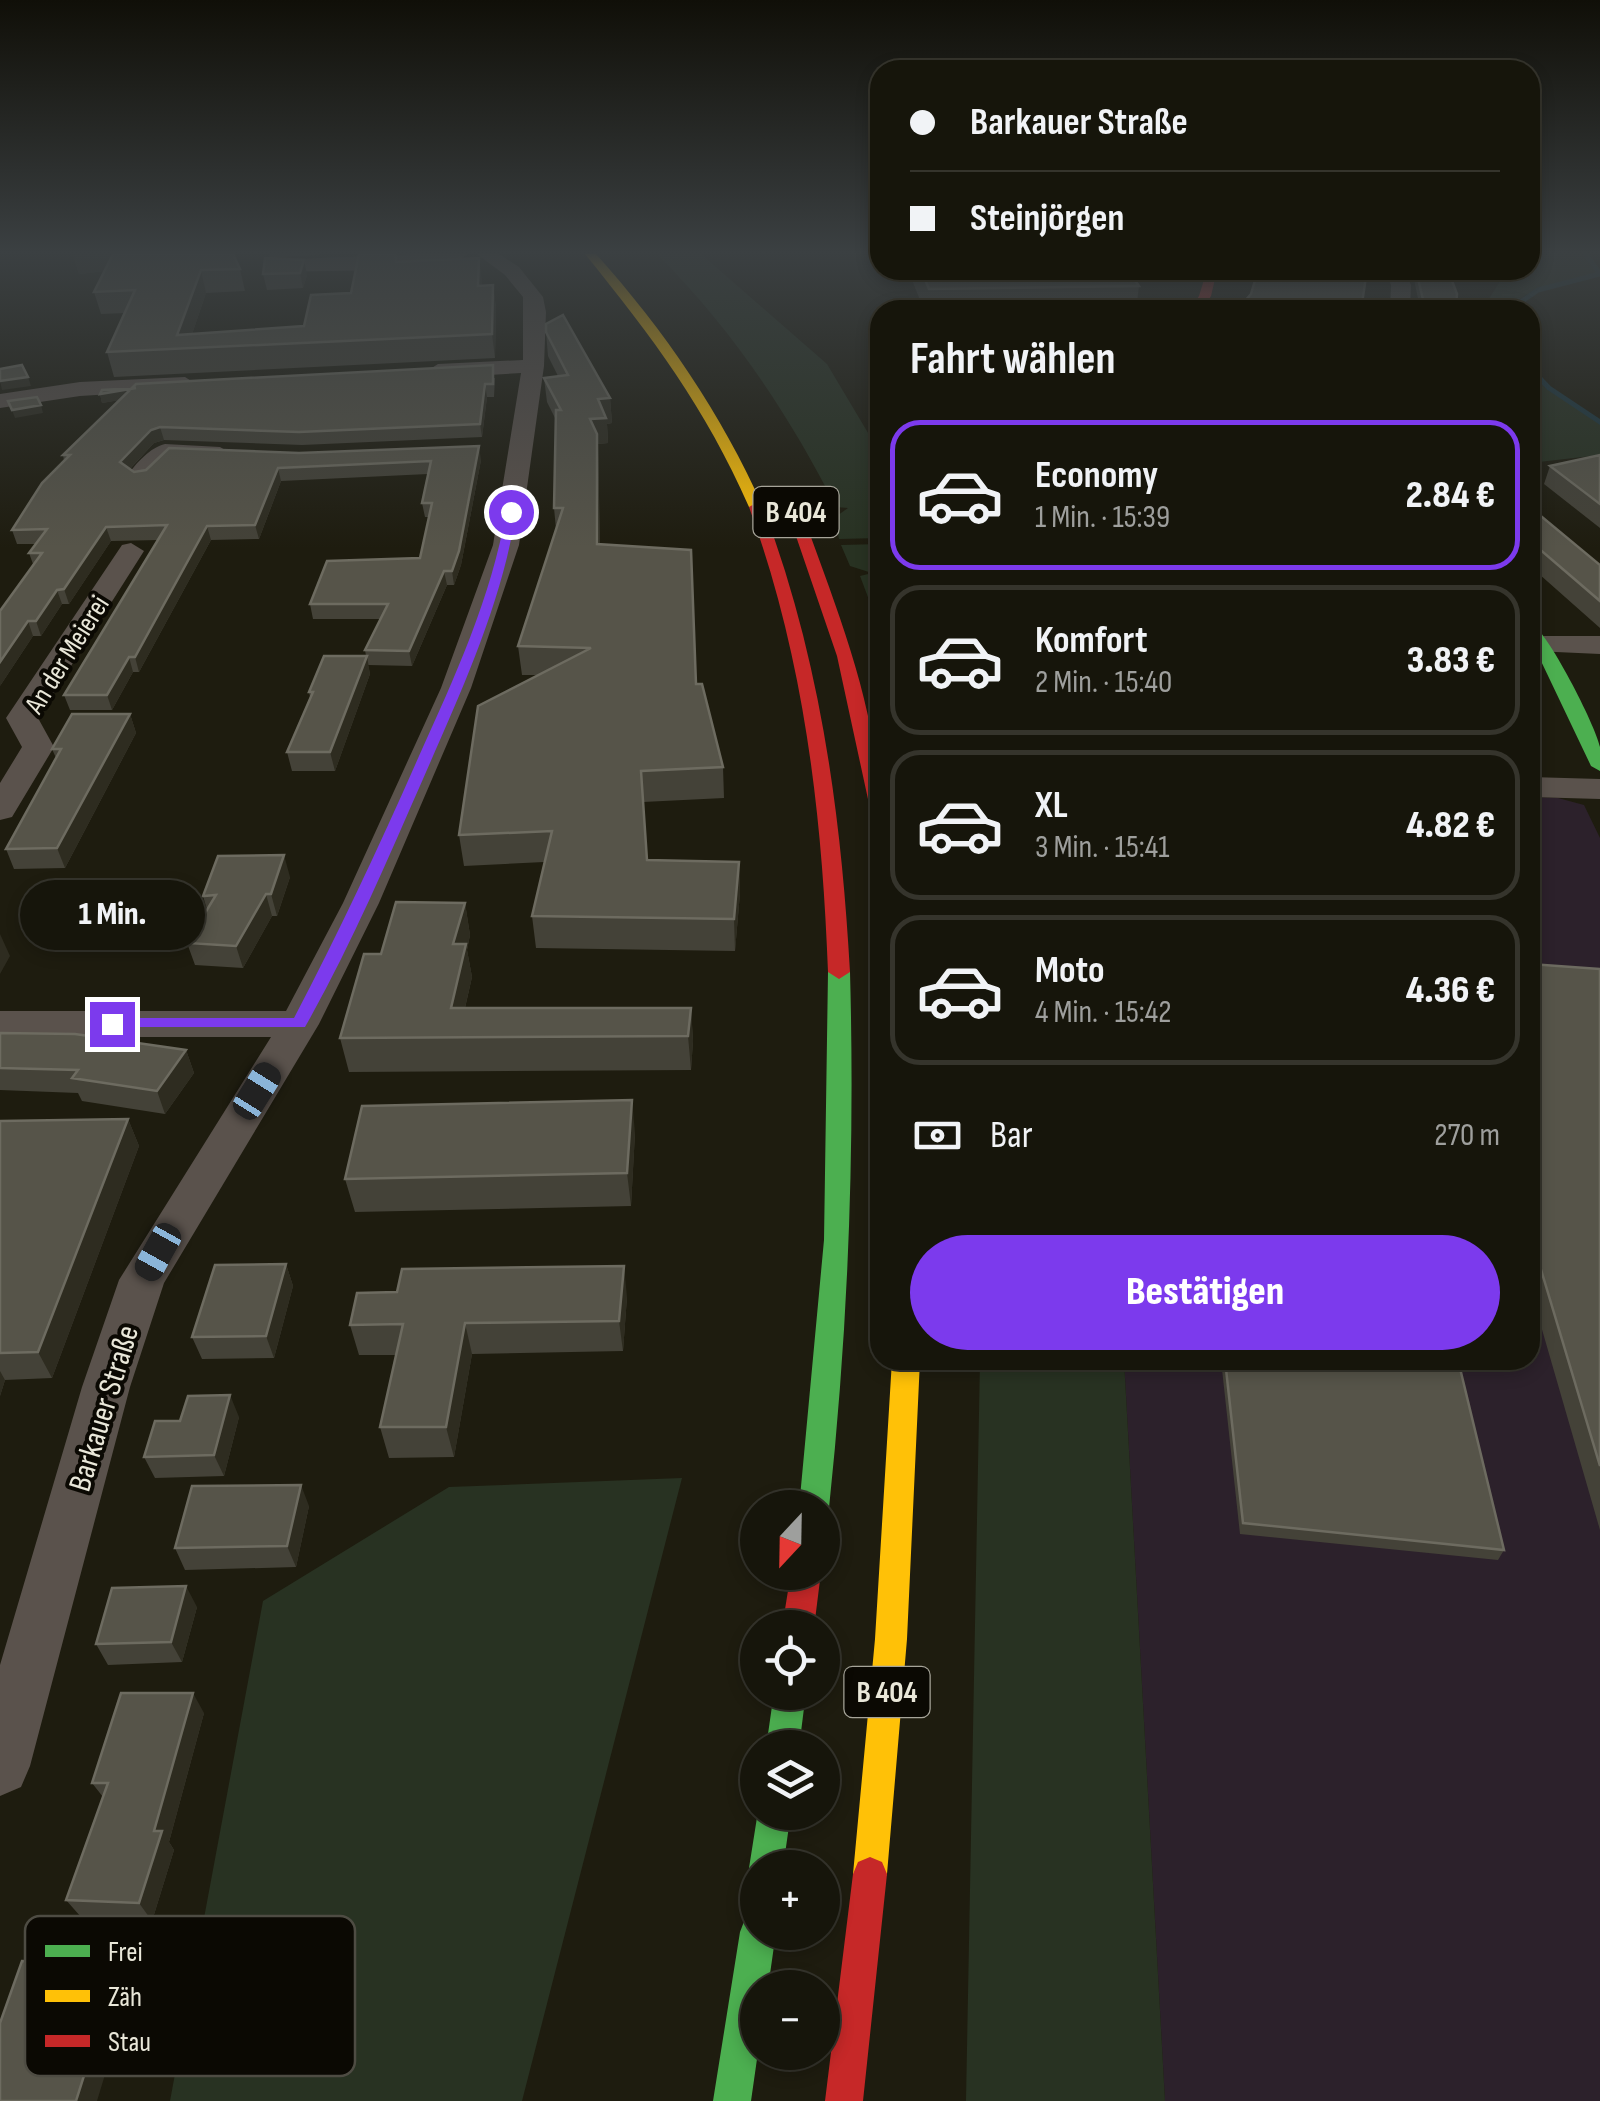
<!DOCTYPE html>
<html lang="de">
<meta charset="utf-8">
<style>
:root{--surface:#16150b;--page:#1f1e14;--text:#f1f3f6;--muted:#9e9f9d;--line:#35342c;--accent:#7c3aed}
body{margin:0;font-family:"Sofia Sans Condensed",sans-serif;background:var(--page);color:var(--text);height:100vh;display:flex;flex-direction:column;font-size:38px;white-space:nowrap}
*{box-sizing:border-box;margin:0}
p{font-size:32px;color:var(--muted)}
.icon{flex:none;width:55px;height:55px;fill:none;stroke:currentColor;stroke-width:2;stroke-linecap:round;stroke-linejoin:round}
.map{position:relative;flex:1;overflow:hidden}
.panel{position:absolute;left:870px;top:300px;width:670px;height:1070px;display:flex;flex-direction:column;background:var(--surface);border-radius:30px;box-shadow:0 5px 15px #0003,0 0 0 2px var(--line)}
.panel>*{flex:none}
.hud{position:absolute;left:870px;top:60px;width:670px;height:220px;border-radius:30px;box-shadow:0 5px 15px #0003,0 0 0 2px var(--line);display:grid;align-content:center;height:220px;padding:0 40px;background:var(--surface)}
.needle{width:65px;rotate:202deg}
.tools{position:absolute;left:740px;top:1490px;display:grid;gap:20px}
.tools a{display:grid;place-items:center;width:100px;height:100px;border-radius:50%;background:var(--surface);box-shadow:0 5px 15px #0003,0 0 0 2px var(--line);font-size:50px}
.end{position:absolute;width:45px;height:45px;margin:-22px;border:12px solid #7c3aed;background:#fff;box-shadow:0 0 0 5px #fff}
.from{border-radius:50%}
.bubble{position:absolute;height:70px;border-radius:35px;background:var(--surface);box-shadow:0 5px 15px #0003,0 0 0 2px var(--line);font-size:32px;font-weight:800;line-height:70px;text-align:center}
.car{position:absolute;width:30px;height:60px;margin:-30px -15px;border-radius:12px;box-shadow:0 0 8px 2px #0007;background:linear-gradient(#222 24%,#8ab4d8 0 40%,#222 0 76%,#8ab4d8 0 86%,#222 0)}
.hud b{display:flex;align-items:center;gap:35px;height:95px;font-size:38px}
.hud b+b{border-top:2px solid var(--line)}
.hud i{width:25px;height:25px;background:var(--text)}
ul{padding:0;list-style:none}
li{display:flex;align-items:center;gap:30px;height:150px;margin:0 20px 15px;padding:0 20px;border:5px solid var(--line);border-radius:30px}
li div{flex:1}
li b{display:block;font-size:38px}
li em{font-style:normal;font-weight:800}
li.active{border-color:var(--accent)}
li>.icon{width:90px;height:90px;stroke-width:1.5}
h2{padding:0 40px;font-size:45px;line-height:120px}
.pay{display:flex;align-items:center;gap:25px;height:110px;padding:0 40px;font-size:38px}
.pay p{margin-inline-start:auto}
.button{display:flex;gap:20px;margin-top:auto;padding:20px 40px}
.button a{flex:1;height:115px;border-radius:60px;background:var(--accent);color:#fff;font-size:40px;font-weight:800;line-height:115px;text-align:center}
.map>svg:first-child{display:block}
.commercial{fill:#2c212b}
.green{fill:#283222}
.lines{fill:none;stroke-linecap:round;stroke-linejoin:round}
.stream{stroke:#1d3841;stroke-width:5}
.street{fill:#5a524c;fill-rule:evenodd}
.fast{fill:#4caf50;fill-rule:evenodd}
.slow{fill:#ffc107;fill-rule:evenodd}
.jam{fill:#c62828;fill-rule:evenodd}
.wall{fill:#444238}
.shaded-wall{fill:#2e2c20}
.building{fill:#565449;stroke:#6d6b60;stroke-width:2.5}
.route{fill:#7c3aed}
.labels{text-anchor:middle;stroke-width:8;stroke-linejoin:round;paint-order:stroke}
.far-street-label{font-size:28px;fill:#e9e7d9;stroke:#0b0903}
.shield{fill:#0b0903;stroke:#a6a499;stroke-width:2.5}
.shield-label{font-size:30px;font-weight:bold;fill:#e9e7d9}
.street-label{font-size:32px;fill:#e9e7d9;stroke:#0b0903}
.key{fill:#0b0903;stroke:#4e4c43;stroke-width:2.5}
.key-label{font-size:28px;fill:#e9e7d9}
</style>
<div class="map">
<svg width="1600" height="2101" viewBox="0 0 1600 2101">
<rect width="100%" height="100%" fill="#1e1c0f"/>
<!-- commercial -->
<path class="commercial" d="M 1530,797 L 1558,798 L 1584,805 L 1600,838 L 1600,2101 L 1165,2101 L 1124,1360 L 1530,1360 Z"/>
<!-- green -->
<path class="green" d="M 657,254 L 701,254 L 827,364 L 880,453 L 880,538 L 839,539 L 834,518 L 848,508 L 836,507 C 789,414 731,328 657,254 Z
M 1530,254 L 1586,254 L 1600,274 C 1571,285 1527,283 1509,310 L 1482,310 L 1507,270 L 1530,270 Z
M 1530,368 L 1549,388 L 1600,422 L 1600,455 L 1530,463 Z
M 880,544 L 880,629 L 860,576 L 872,573 L 850,566 L 841,545 Z
M 980,1360 L 1124,1360 L 1165,2101 L 966,2101 Z
M 682,1478 L 522,2101 L 170,2101 L 263,1601 L 449,1487 Z"/>
<g class="lines">
<!-- stream -->
<path class="stream" d="M 1509,310 L 1538,290 L 1600,274 L 1586,254
M 1530,368 L 1549,388 L 1600,422"/>
<!-- street -->
<path class="street" d="M 414,254 L 468,254 L 459,260 L 383,270 L 273,272 L 263,266 L 273,260 Z
M 477,254 L 499,254 L 519,267 L 543,297 L 546,312 L 544,366 L 519,545 L 471,688 L 379,903 L 319,1024 L 164,1283 L 130,1387 L 30,1766 L 21,1787 L 0,1796 L 0,1665 L 82,1387 L 119,1280 L 271,1037 L 0,1037 L 0,1011 L 286,1011 L 343,903 L 441,688 L 493,545 L 521,373 L 438,378 L 427,371 L 438,364 L 523,360 L 523,297 L 505,275 Z
M 1385,270 L 1405,270 L 1411,285 L 1410,310 L 1390,310 L 1391,285 Z
M 185,377 L 196,384 L 193,389 L 80,396 L 0,408 L 0,394 L 80,382 Z
M 165,444 L 220,447 L 232,454 L 220,461 L 171,459 L 149,480 L 131,480 L 128,475 C 136,463 151,447 165,444 Z
M 131,543 L 144,551 L 38,718 L 54,747 L 12,817 L 0,820 L 0,783 L 22,747 L 6,718 L 122,545 Z
M 1544,636 L 1600,636 L 1600,654 L 1534,651 L 1530,644 Z
M 1530,777 L 1600,779 L 1600,799 L 1530,797 Z"/>
<!-- fast -->
<path class="fast" d="M 1530,622 C 1547,630 1596,726 1600,747 C 1600,754 1600,764 1600,771 L 1591,766 L 1530,638 Z
M 839,965 L 850,972 C 855,1152 848,1329 829,1508 L 822,1518 L 822,1508 L 799,1508 L 824,1240 L 828,972 Z
M 774,1692 L 806,1692 L 799,1748 L 766,1748 Z
M 758,1811 L 791,1812 L 783,1868 L 758,1868 L 758,1882 L 749,1868 Z
M 758,1914 L 758,1932 L 776,1932 L 768,1988 L 758,1988 L 758,2052 L 751,2101 L 713,2101 L 740,1932 L 745,1919 Z"/>
<!-- slow -->
<path class="slow" d="M 585,254 L 596,254 C 665,331 721,413 763,507 L 761,510 L 749,507 C 705,407 653,338 585,254 Z
M 892,1360 L 920,1360 L 907,1639 L 887,1874 L 882,1886 L 870,1891 L 858,1886 L 853,1874 L 875,1639 Z"/>
<!-- jam -->
<path class="jam" d="M 1207,270 L 1217,270 L 1211,296 L 1202,310 L 1190,310 L 1199,296 Z
M 787,501 L 799,504 C 835,606 880,709 880,819 L 871,813 L 837,656 L 785,504 Z
M 756,503 L 763,507 C 820,658 841,812 850,972 L 839,979 L 828,972 C 822,812 804,658 749,507 Z
M 791,1572 L 821,1572 L 814,1628 L 782,1628 Z
M 870,1857 L 882,1862 L 887,1874 L 863,2101 L 825,2101 L 853,1874 L 858,1862 Z"/>
</g>
<!-- wall -->
<path class="wall" d="M 73,254 L 233,254 L 240,269 L 245,291 L 206,293 L 192,334 L 304,326 L 351,293 L 395,254 L 396,262 L 479,258 L 482,286 L 493,285 L 496,308 L 495,358 L 114,377 L 107,352 L 125,313 L 101,314 L 94,292 L 104,271 L 79,274 Z
M 269,254 L 326,254 L 270,258 Z
M 265,258 L 307,275 L 303,288 L 267,290 L 263,274 Z
M 908,270 L 1128,270 L 1139,286 L 1136,310 L 924,310 Z
M 1412,270 L 1448,270 L 1456,310 L 1420,308 Z
M 546,332 L 610,398 L 612,423 L 607,424 L 608,443 L 598,444 L 600,544 L 697,684 L 723,767 L 724,798 L 643,802 L 647,860 L 739,862 L 740,893 L 735,951 L 536,948 L 532,916 L 544,862 L 464,866 L 459,835 L 537,675 L 522,675 L 518,646 L 556,529 L 554,508 L 556,420 L 547,402 L 544,378 L 558,376 L 548,356 Z
M 495,378 L 494,397 L 487,397 L 482,437 L 302,445 L 164,440 L 154,443 L 130,469 L 134,472 L 481,460 L 461,565 L 454,585 L 447,585 L 412,666 L 368,665 L 370,674 L 335,771 L 292,771 L 287,752 L 310,697 L 309,692 L 366,656 L 365,650 L 380,619 L 313,619 L 310,604 L 420,558 L 429,517 L 425,517 L 422,503 L 428,474 L 281,481 L 259,539 L 211,540 L 139,672 L 133,672 L 112,710 L 70,710 L 64,695 L 159,540 L 111,541 L 69,604 L 62,604 L 41,636 L 33,636 L 0,686 L 33,564 L 29,553 L 36,544 L 17,544 L 12,530 L 64,461 L 63,455 L 119,400 L 102,403 L 100,394 Z
M 1600,455 L 1600,528 L 1544,484 L 1550,466 Z
M 1530,507 L 1600,565 L 1600,628 L 1530,566 Z
M 130,714 L 136,733 L 65,868 L 14,869 L 6,849 L 56,758 L 52,749 Z
M 290,877 L 277,916 L 272,916 L 243,968 L 195,965 L 187,943 L 207,910 L 203,896 Z
M 465,903 L 470,935 L 467,950 L 472,977 L 465,1008 L 691,1008 L 693,1041 L 691,1070 L 349,1072 L 340,1038 L 381,954 Z
M 1530,964 L 1600,969 L 1600,1530 L 1530,1288 Z
M 0,1033 L 186,1050 L 194,1073 L 165,1114 L 82,1101 L 78,1093 L 0,1090 Z
M 128,1119 L 139,1146 L 52,1378 L 5,1380 L 0,1396 L 0,1121 Z
M 635,1133 L 631,1206 L 355,1212 L 345,1179 Z
M 286,1264 L 293,1286 L 274,1358 L 202,1359 L 192,1337 Z
M 627,1297 L 623,1351 L 472,1354 L 454,1457 L 389,1458 L 380,1427 L 396,1355 L 359,1355 L 350,1325 Z
M 1221,1360 L 1458,1360 L 1504,1550 L 1498,1560 L 1240,1534 Z
M 239,1417 L 224,1476 L 155,1478 L 144,1457 Z
M 309,1506 L 296,1567 L 185,1570 L 175,1548 Z
M 197,1607 L 182,1662 L 108,1665 L 96,1644 Z
M 204,1713 L 169,1842 L 174,1850 L 152,1921 L 81,1917 L 66,1900 L 103,1797 L 92,1783 Z"/>
<!-- shaded-wall -->
<path class="shaded-wall" d="M 73,254 L 118,254 L 123,269 L 79,274 Z
M 479,258 L 482,281 L 481,309 L 478,286 Z
M 304,260 L 307,275 L 303,288 L 300,273 Z
M 201,270 L 206,293 L 187,349 L 177,335 Z
M 493,285 L 496,308 L 495,358 L 492,334 Z
M 28,377 L 31,386 L 2,390 L 0,381 Z
M 485,384 L 487,397 L 482,437 L 480,424 Z
M 136,388 L 139,397 L 102,403 L 100,394 Z
M 610,398 L 612,423 L 607,424 L 608,443 L 598,444 L 600,572 L 590,419 L 598,399 Z
M 41,405 L 43,413 L 15,418 L 12,410 Z
M 160,427 L 164,440 L 154,443 L 124,475 L 120,462 L 151,430 Z
M 479,446 L 481,460 L 461,565 L 454,585 L 452,571 Z
M 1538,451 L 1532,469 L 1530,472 L 1530,461 Z
M 278,468 L 281,481 L 259,539 L 255,525 Z
M 207,526 L 211,540 L 139,672 L 135,657 Z
M 106,527 L 111,541 L 69,604 L 64,589 Z
M 444,571 L 447,585 L 412,666 L 409,651 Z
M 57,590 L 62,604 L 41,636 L 36,621 Z
M 28,621 L 33,636 L 0,686 L 0,662 Z
M 367,656 L 370,674 L 335,771 L 330,752 Z
M 129,657 L 133,672 L 112,710 L 107,695 Z
M 130,714 L 136,733 L 65,868 L 57,848 Z
M 284,855 L 290,877 L 277,916 L 271,894 Z
M 739,862 L 740,893 L 735,951 L 734,919 Z
M 266,894 L 272,916 L 243,968 L 236,946 Z
M 465,903 L 470,935 L 467,950 L 472,977 L 458,1038 L 451,1008 L 453,944 Z
M 0,934 L 10,956 L 0,974 Z
M 691,1008 L 693,1041 L 691,1070 L 688,1036 Z
M 186,1050 L 194,1073 L 165,1114 L 157,1091 Z
M 632,1100 L 635,1133 L 631,1206 L 627,1173 Z
M 128,1119 L 139,1146 L 52,1378 L 38,1352 Z
M 286,1264 L 293,1286 L 274,1358 L 266,1336 Z
M 624,1266 L 627,1297 L 623,1351 L 619,1321 Z
M 465,1323 L 472,1354 L 454,1457 L 446,1427 Z
M 0,1371 L 5,1380 L 0,1396 Z
M 230,1395 L 239,1417 L 224,1476 L 214,1455 Z
M 301,1485 L 309,1506 L 296,1567 L 287,1546 Z
M 186,1586 L 197,1607 L 182,1662 L 171,1642 Z
M 193,1693 L 204,1713 L 169,1842 L 174,1850 L 152,1921 L 139,1903 L 154,1831 Z
M 119,1965 L 133,1982 L 97,2101 L 76,2101 Z"/>
<!-- building -->
<path class="building" d="M 113,254 L 233,254 L 240,269 L 201,270 L 177,335 L 304,326 L 311,295 L 351,293 L 359,254 L 395,254 L 396,262 L 479,258 L 478,286 L 493,285 L 492,334 L 107,352 L 135,290 L 94,292 Z
M 265,258 L 304,260 L 300,273 L 263,274 Z
M 921,270 L 1128,270 L 1139,286 L 929,289 Z
M 1258,270 L 1367,270 L 1361,310 L 1237,310 L 1251,294 Z
M 1416,270 L 1448,270 L 1457,294 L 1456,310 L 1417,310 L 1418,307 L 1425,308 Z
M 563,315 L 610,398 L 598,399 L 606,418 L 590,419 L 597,434 L 597,544 L 691,550 L 696,684 L 702,684 L 723,767 L 641,771 L 647,860 L 739,862 L 734,919 L 532,916 L 552,831 L 459,835 L 478,706 L 591,648 L 518,646 L 563,508 L 554,508 L 556,410 L 561,410 L 544,378 L 568,375 L 546,332 L 546,324 Z
M 22,365 L 28,377 L 0,381 L 0,369 Z
M 493,365 L 493,384 L 485,384 L 480,424 L 299,432 L 160,427 L 151,430 L 120,462 L 134,472 L 146,470 L 169,448 L 299,453 L 479,446 L 459,551 L 452,571 L 444,571 L 409,651 L 365,650 L 388,604 L 310,604 L 327,561 L 420,558 L 432,503 L 422,503 L 431,461 L 278,468 L 255,525 L 207,526 L 135,657 L 129,657 L 107,695 L 64,695 L 167,525 L 106,527 L 64,589 L 57,590 L 36,621 L 28,621 L 0,662 L 0,611 L 42,553 L 29,553 L 47,529 L 12,530 L 42,483 L 70,455 L 63,455 L 136,384 Z
M 136,388 L 100,394 L 102,390 Z
M 37,397 L 41,405 L 12,410 L 8,401 Z
M 1600,455 L 1600,504 L 1550,466 Z
M 1530,507 L 1600,565 L 1600,601 L 1530,541 Z
M 324,656 L 367,656 L 330,752 L 287,752 L 313,692 L 309,692 Z
M 72,714 L 130,714 L 57,848 L 6,849 L 61,749 L 52,749 Z
M 284,855 L 271,894 L 266,894 L 236,946 L 187,943 L 216,895 L 203,896 L 218,856 Z
M 396,902 L 465,903 L 453,944 L 466,944 L 451,1008 L 691,1008 L 688,1036 L 340,1038 L 364,954 L 381,954 Z
M 1530,964 L 1600,969 L 1600,1466 L 1530,1233 Z
M 0,1033 L 75,1034 L 186,1050 L 157,1091 L 72,1078 L 78,1070 L 0,1068 Z
M 632,1100 L 627,1173 L 345,1179 L 362,1106 Z
M 128,1119 L 38,1352 L 0,1353 L 0,1121 Z
M 286,1264 L 266,1336 L 192,1337 L 215,1265 Z
M 624,1266 L 619,1321 L 465,1323 L 446,1427 L 380,1427 L 403,1324 L 350,1325 L 357,1293 L 397,1292 L 402,1269 Z
M 1225,1360 L 1458,1360 L 1504,1550 L 1243,1523 Z
M 230,1395 L 214,1455 L 144,1457 L 155,1421 L 180,1421 L 188,1396 Z
M 301,1485 L 287,1546 L 175,1548 L 192,1486 Z
M 186,1586 L 171,1642 L 96,1644 L 112,1588 Z
M 121,1693 L 193,1693 L 154,1831 L 162,1831 L 139,1903 L 66,1900 L 108,1783 L 92,1783 Z
M 22,1961 L 119,1965 L 76,2101 L 0,2101 L 0,2023 Z"/>
<!-- sky -->
<linearGradient id="sky" x2="0" y2="1"><stop stop-color="#100f08"/><stop offset="0.46" stop-color="#3b4042"/><stop offset="1" stop-color="#3b4042" stop-opacity="0"/></linearGradient>
<rect width="1600" height="548" fill="url(#sky)"/>
<!-- route -->
<path class="route" d="M 511,509 L 516,512 C 502,604 460,694 423,779 C 386,863 350,948 305,1027 L 107,1027 L 104,1024 L 112,1018 L 294,1018 C 339,932 380,845 419,756 C 454,679 492,596 506,512 Z"/>
<g class="labels">
<!-- far-street labels -->
<g class="far-street-label">
<text transform="translate(66 654) rotate(-58)" y="10">An der Meierei</text>
</g>
<!-- shield labels -->
<g class="shield">
<rect x="753.5" y="487" width="85" height="50" rx="8"/>
<rect x="844.5" y="1667" width="85" height="50" rx="8"/>
</g>
<g class="shield-label">
<text x="796" y="522">B 404</text>
<text x="887" y="1702">B 404</text>
</g>
<!-- street labels -->
<g class="street-label">
<text transform="translate(103 1408) rotate(-73)" y="11">Barkauer Straße</text>
</g>
</g>
<!-- legend -->
<rect x="25" y="1916" width="330" height="160" rx="15" class="key"/>
<rect x="45" y="1945" width="45" height="12" fill="#4caf50"/>
<rect x="45" y="1990" width="45" height="12" fill="#ffc107"/>
<rect x="45" y="2035" width="45" height="12" fill="#c62828"/>
<g class="key-label">
<text x="108" y="1961">Frei</text>
<text x="108" y="2006">Zäh</text>
<text x="108" y="2051">Stau</text>
</g>
</svg>
<div class="tools">
<a><svg class="needle" viewBox="-14 -14 28 28"><path d="M0-13l5 13h-10z" fill="#e53935"/><path d="M0 13l5-13h-10z" fill="#9e9f9d"/></svg></a>
<a><svg class="icon" aria-label="locate" viewBox="0 0 24 24"><circle cx="12" cy="12" r="6"/><path d="M12 2v4M12 18v4M2 12h4M18 12h4"/></svg></a>
<a><svg class="icon" aria-label="layers" viewBox="0 0 24 24"><path d="M12 4l9 5-9 5-9-5zM3 14l9 5 9-5"/></svg></a>
<a>+</a>
<a>−</a>
</div>
<i class="end from" style="left:511px;top:512px"></i>
<i class="end" style="left:112px;top:1024px"></i>
<div class="bubble" style="left:20px;top:880px;width:185px">1 Min.</div>
<i class="car" style="left:257px;top:1091px;rotate:32deg"></i>
<i class="car" style="left:158px;top:1252px;rotate:209deg"></i>
<div class="hud">
<b><i class="from"></i>Barkauer Straße</b>
<b><i></i>Steinjörgen</b>
</div>
<section class="panel">
<h2>Fahrt wählen</h2>
<ul>
<li class="active"><svg class="icon" aria-label="car" viewBox="0 0 24 24"><path d="M5 17H2v-5l4-1 3-4h7l3 4 3 1v5h-3M9 17h6M6 11h13"/><circle cx="7" cy="17" r="2"/><circle cx="17" cy="17" r="2"/></svg><div><b>Economy</b><p>1 Min. · 15:39</p></div><em>2.84 €</em></li>
<li><svg class="icon" aria-label="car" viewBox="0 0 24 24"><path d="M5 17H2v-5l4-1 3-4h7l3 4 3 1v5h-3M9 17h6M6 11h13"/><circle cx="7" cy="17" r="2"/><circle cx="17" cy="17" r="2"/></svg><div><b>Komfort</b><p>2 Min. · 15:40</p></div><em>3.83 €</em></li>
<li><svg class="icon" aria-label="car" viewBox="0 0 24 24"><path d="M5 17H2v-5l4-1 3-4h7l3 4 3 1v5h-3M9 17h6M6 11h13"/><circle cx="7" cy="17" r="2"/><circle cx="17" cy="17" r="2"/></svg><div><b>XL</b><p>3 Min. · 15:41</p></div><em>4.82 €</em></li>
<li><svg class="icon" aria-label="car" viewBox="0 0 24 24"><path d="M5 17H2v-5l4-1 3-4h7l3 4 3 1v5h-3M9 17h6M6 11h13"/><circle cx="7" cy="17" r="2"/><circle cx="17" cy="17" r="2"/></svg><div><b>Moto</b><p>4 Min. · 15:42</p></div><em>4.36 €</em></li>
</ul>
<div class="pay"><svg class="icon" aria-label="cash" viewBox="0 0 24 24"><path d="M3 7h18v10H3z"/><circle cx="12" cy="12" r="2"/></svg>Bar<p>270 m</p></div>
<div class="button"><a>Bestätigen</a></div>
</section>
</div>
